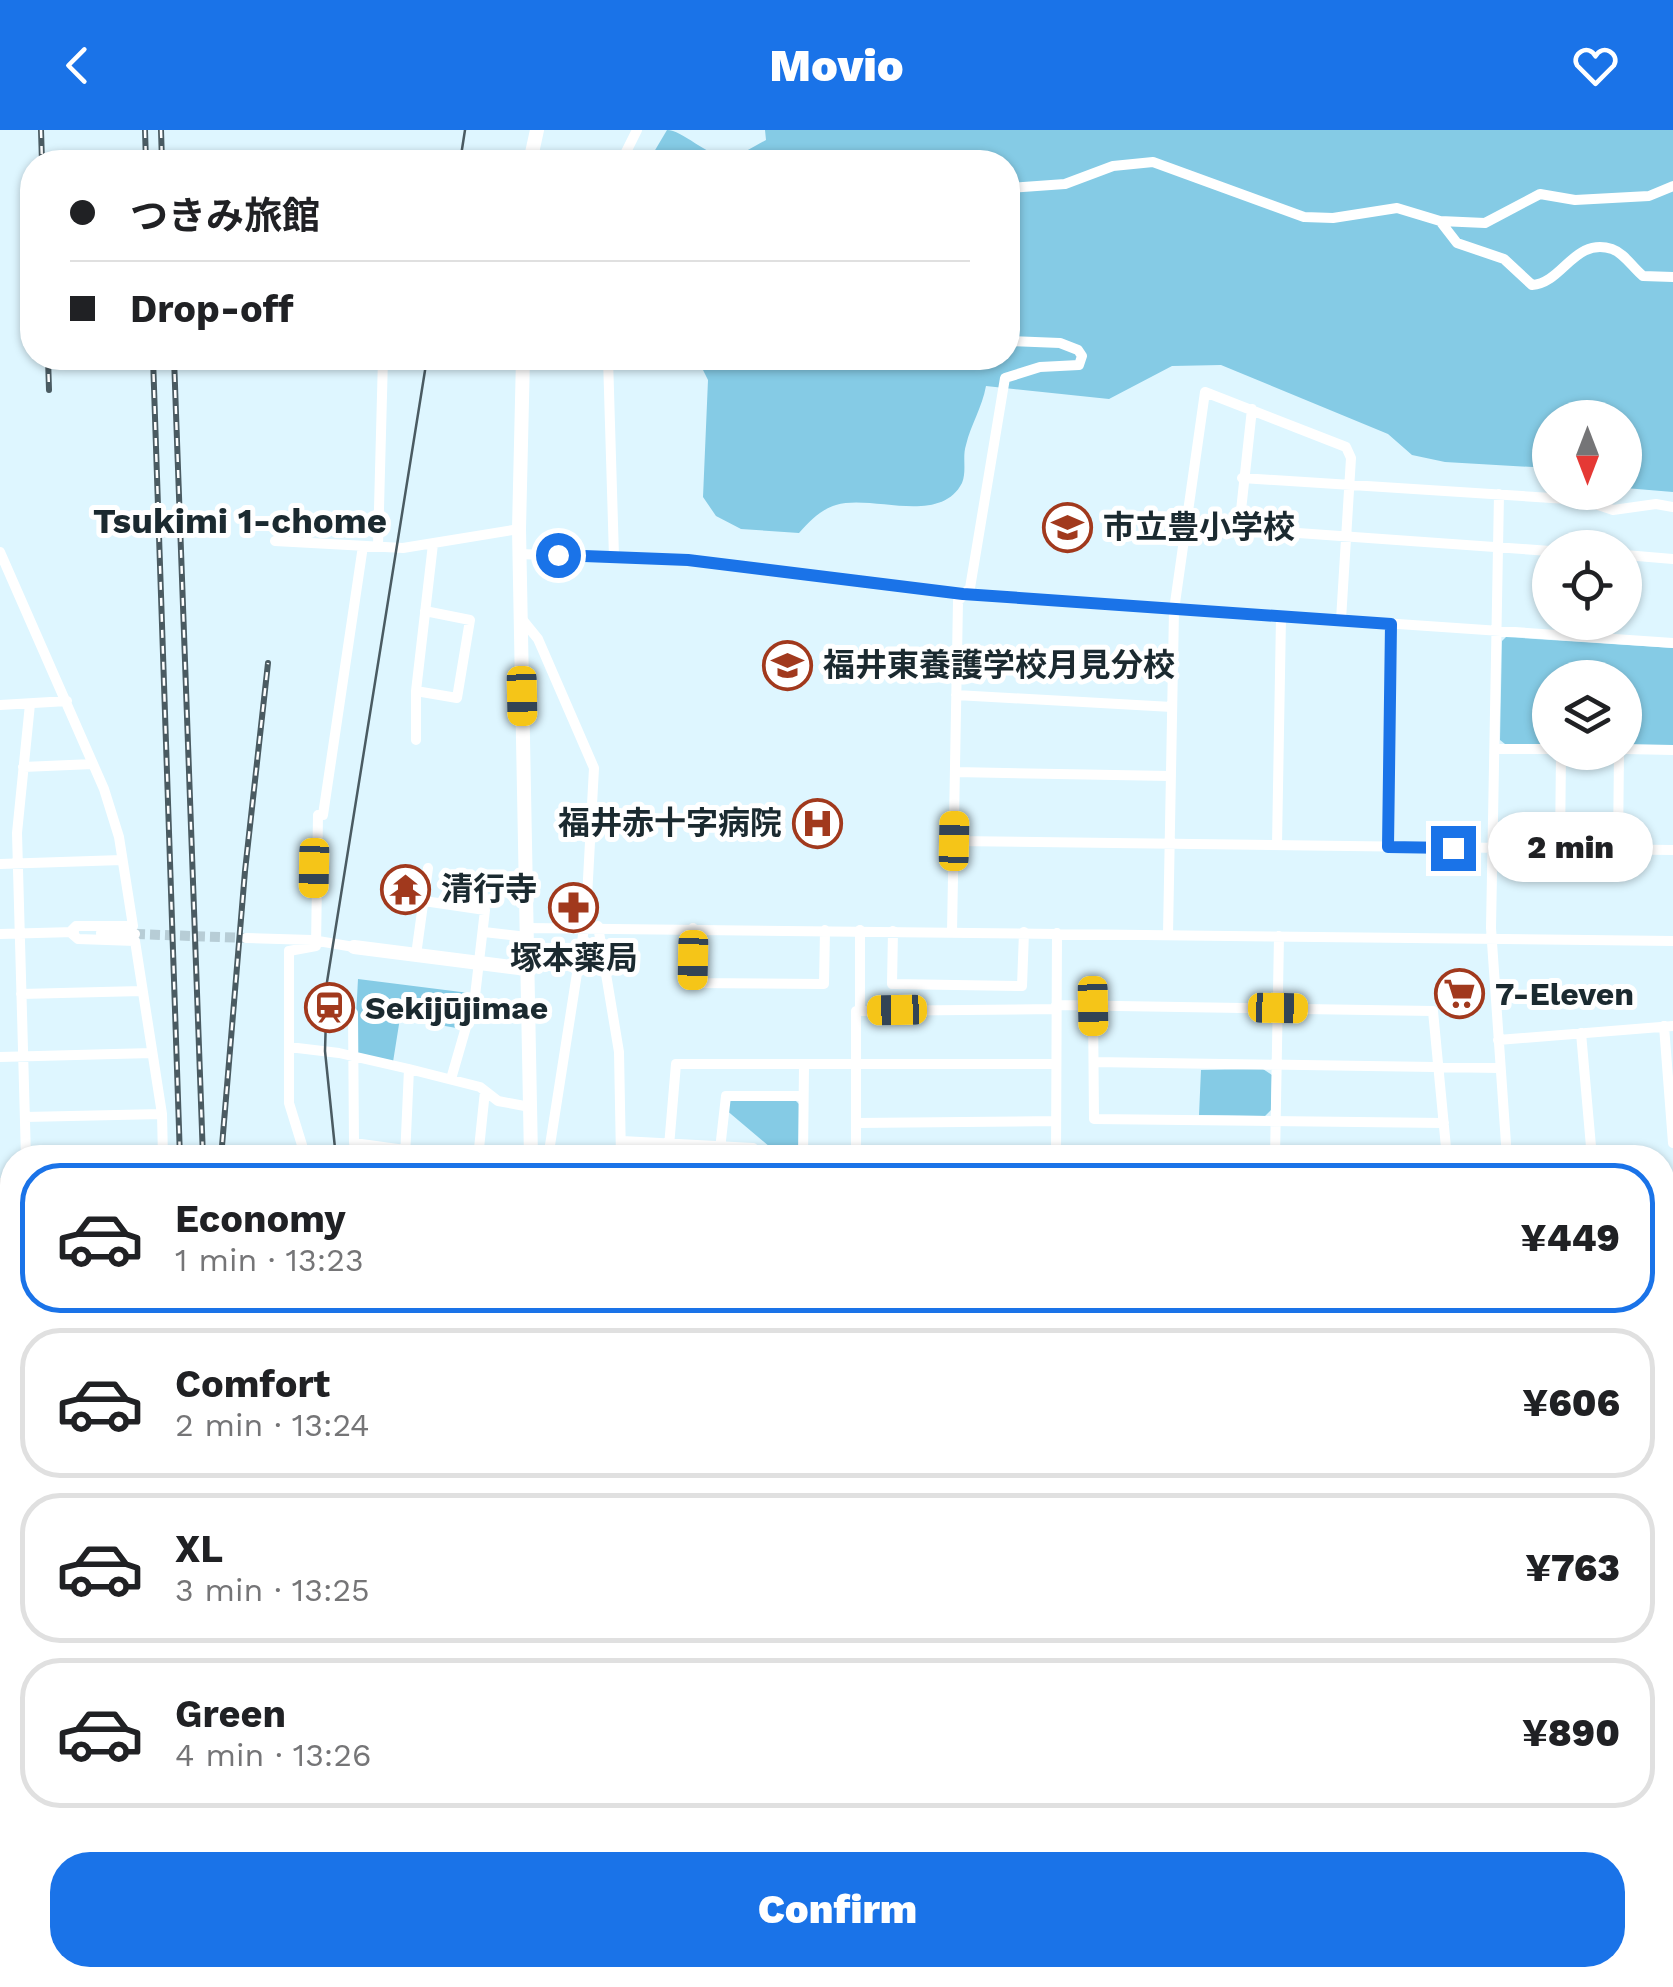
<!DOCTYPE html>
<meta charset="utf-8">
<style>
:root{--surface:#fff;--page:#f6f6f6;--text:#202124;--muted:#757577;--line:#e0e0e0;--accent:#1a73e8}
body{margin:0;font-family:"Work Sans","Noto Sans JP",sans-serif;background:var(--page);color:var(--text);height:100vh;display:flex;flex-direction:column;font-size:38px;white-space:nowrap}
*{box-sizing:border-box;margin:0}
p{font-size:32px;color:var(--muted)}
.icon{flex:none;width:55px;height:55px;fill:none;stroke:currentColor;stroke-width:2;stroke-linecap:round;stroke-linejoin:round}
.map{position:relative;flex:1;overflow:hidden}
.sheet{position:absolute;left:0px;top:1015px;width:1675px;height:842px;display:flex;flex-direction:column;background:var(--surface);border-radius:40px 40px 0 0;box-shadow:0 2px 8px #0004}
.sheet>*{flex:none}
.hud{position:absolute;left:20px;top:20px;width:1000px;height:220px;border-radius:40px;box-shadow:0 2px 8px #0004;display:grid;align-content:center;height:220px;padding:0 50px;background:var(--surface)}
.needle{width:65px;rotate:180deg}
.buttons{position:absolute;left:1532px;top:270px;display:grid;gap:20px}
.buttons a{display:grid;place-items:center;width:110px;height:110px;border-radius:50%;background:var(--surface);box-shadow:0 2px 8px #0004;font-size:50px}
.end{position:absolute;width:45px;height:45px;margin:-22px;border:12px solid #1a73e8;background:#fff;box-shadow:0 0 0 5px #fff}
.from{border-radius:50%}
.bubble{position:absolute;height:70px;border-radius:35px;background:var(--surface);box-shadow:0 2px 8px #0004;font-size:32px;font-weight:800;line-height:70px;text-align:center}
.car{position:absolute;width:30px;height:60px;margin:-30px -15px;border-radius:12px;box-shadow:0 0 8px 2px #0007;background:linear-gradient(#f5c518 24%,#345 0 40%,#f5c518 0 76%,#345 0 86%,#f5c518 0)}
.hud b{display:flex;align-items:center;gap:35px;height:95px;font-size:38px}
.hud b+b{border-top:2px solid var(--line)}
.hud i{width:25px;height:25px;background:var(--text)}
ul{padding:18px 0 0;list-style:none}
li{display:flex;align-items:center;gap:30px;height:150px;margin:0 20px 15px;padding:0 30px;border:5px solid var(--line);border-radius:40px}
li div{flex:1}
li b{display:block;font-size:38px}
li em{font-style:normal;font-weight:800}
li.current{border-color:var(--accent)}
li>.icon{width:90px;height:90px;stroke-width:1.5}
.button{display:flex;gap:20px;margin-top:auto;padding:20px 50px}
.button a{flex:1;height:115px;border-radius:40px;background:var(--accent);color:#fff;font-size:40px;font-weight:800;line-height:115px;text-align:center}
header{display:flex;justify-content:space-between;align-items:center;height:130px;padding:0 50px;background:var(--accent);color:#fff;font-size:45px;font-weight:800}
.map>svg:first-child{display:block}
.green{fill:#85cbe5}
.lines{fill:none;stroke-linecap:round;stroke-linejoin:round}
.minor-tunnel{stroke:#b7cdd6;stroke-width:10;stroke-dasharray:10 5;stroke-linecap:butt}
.minor{stroke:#fff;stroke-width:10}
.major{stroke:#fff;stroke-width:14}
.tram{stroke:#4a5b62;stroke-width:2.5}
.rail-casing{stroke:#4a5b62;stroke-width:6}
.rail{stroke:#fff;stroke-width:2.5;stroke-dasharray:8;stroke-linecap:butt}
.route{stroke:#1a73e8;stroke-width:12}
.labels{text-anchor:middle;stroke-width:10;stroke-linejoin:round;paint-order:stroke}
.poi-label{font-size:32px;font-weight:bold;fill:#1b2a30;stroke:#fff;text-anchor:start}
.neighbourhood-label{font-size:35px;font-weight:bold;fill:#1b2a30;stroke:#fff}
</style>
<header><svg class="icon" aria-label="back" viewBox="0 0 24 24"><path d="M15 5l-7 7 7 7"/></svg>Movio<svg class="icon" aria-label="heart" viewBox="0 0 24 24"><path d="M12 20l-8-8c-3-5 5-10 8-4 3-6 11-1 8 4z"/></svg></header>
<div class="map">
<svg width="1673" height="1857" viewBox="0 0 1673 1857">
<rect width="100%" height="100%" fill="#def6ff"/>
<!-- green -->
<path class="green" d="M 667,0 C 682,0 706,25 730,30 L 766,10 L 765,0 L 1673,0 L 1673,362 L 1625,358 L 1625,288 L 1550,288 L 1550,338 L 1445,332 L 1412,325 L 1388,304 L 1221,235 L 1172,236 L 1109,269 L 986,256 C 982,278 971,294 966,315 C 962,327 967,341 962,353 C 940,396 872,364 836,375 C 820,380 811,390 799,403 L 741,399 L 716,386 L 703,367 L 708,250 L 697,228 L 1008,228 L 1008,32 L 648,32 Z
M 1506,507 L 1673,518 L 1673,615 L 1625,615 L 1625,548 L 1550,548 L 1550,614 L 1505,614 L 1500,610 L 1502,511 Z
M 358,849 L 469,863 L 462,899 L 400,888 L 393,932 L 354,925 Z
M 1263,939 L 1272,945 L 1271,980 L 1265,986 L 1199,985 L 1201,940 Z
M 731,970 L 795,970 L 800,975 L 799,1024 L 776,1022 L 725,979 Z
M 1673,1608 L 1673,1853 L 1655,1845 L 1662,1845 L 1663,1610 Z
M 1354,1845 L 1565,1845 L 1560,1857 L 1313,1857 L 1324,1850 Z"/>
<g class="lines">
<!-- minor-tunnel -->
<path class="minor-tunnel" d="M 135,804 L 246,808"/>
<!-- minor -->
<path class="minor" d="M 621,32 L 637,0
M 1008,58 L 1065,54 L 1113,36 L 1153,32 L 1304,87 L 1333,88 L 1397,78 L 1440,91 L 1485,93 L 1540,64 L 1575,70 L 1649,66 L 1673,56
M 1440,91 L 1457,113 L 1504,129 L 1532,155 C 1563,153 1574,107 1612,119 C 1624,123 1633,138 1643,146 L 1673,147
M 1008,92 L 1008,93
M 1008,166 L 1008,179
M 608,228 L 614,427
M 1242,348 L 1583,370 L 1613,380 L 1656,374 L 1673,377
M 1499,364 L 1491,798 L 1507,1028
M 1188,395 L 1550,421
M 1239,399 L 1252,279
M 275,411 L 403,418 L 519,399
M 378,416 L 383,228
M 0,422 L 104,659 L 119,707 L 133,796 L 76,796 L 70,802
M 519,424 L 688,430 L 963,464 L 1673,513
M 1625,425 L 1673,429
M 521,488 L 538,509 L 594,638 L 586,786 L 548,1028
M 416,561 L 457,568 L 470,490 L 425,481
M 956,565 L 1172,577
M 0,575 L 67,571
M 416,610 L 416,561 L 433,414
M 1495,619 L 1550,619
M 1625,619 L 1673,620
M 23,637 L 93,634
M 955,642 L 1170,646
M 954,711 L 1673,720
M 1277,715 L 1281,487
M 1388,717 L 1391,494
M 1560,719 L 1561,622
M 1618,720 L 1619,622
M 0,734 L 122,730
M 424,771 L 485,780 L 475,866 L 451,949
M 598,796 L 619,922 L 621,1028
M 527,798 L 1673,811
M 693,798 L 693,853 L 824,854 L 825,800
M 893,801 L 892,854 L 1022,856 L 1024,802
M 70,802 L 78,809 L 135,811 L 162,984 L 163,1028
M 484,802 L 527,807
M 952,802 L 958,471 L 970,458 L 1005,248 L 1040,237 L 1079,235 L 1082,226 L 1078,220 L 1060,213 L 1008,211
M 101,803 L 135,804
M 0,804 L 74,802
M 1168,804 L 1174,480 L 1205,262 L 1346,317 L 1351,328 L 1341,490
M 246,808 L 312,810 L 354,817
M 416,825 L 428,738
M 21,864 L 142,861
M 1056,875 L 1433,881 L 1447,1028
M 1093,876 L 1094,989 L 1444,993
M 860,881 L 860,800
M 353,883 L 354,1013 L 463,1028
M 1664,896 L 1673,1013
M 1581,903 L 1592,1028
M 1498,910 L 1673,896
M 289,917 L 339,923 L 409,939 L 480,957 L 498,971 L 530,977
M 0,927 L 152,923
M 1094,932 L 1500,938
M 25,987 L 162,984
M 856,993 L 1056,991
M 622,1011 L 753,1018 L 766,1028
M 26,1028 L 17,703 L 30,574
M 306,1028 L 289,973 L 289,821 L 316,816 L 318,685 L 323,685 L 363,416
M 405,1028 L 409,939
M 478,1028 L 485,961
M 668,1028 L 676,934 L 1056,934
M 719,1028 L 726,966 L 803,966
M 803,1028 L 804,936
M 856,1028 L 856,881 L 1056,879
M 1056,1028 L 1057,803
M 1275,1028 L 1279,806
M 0,1053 L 12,1052
M 1662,1088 L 1673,1088
M 0,1183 L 12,1183
M 1662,1189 L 1673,1188
M 1662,1239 L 1673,1230
M 0,1367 L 12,1367
M 1662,1388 L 1673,1380
M 1662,1440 L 1673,1442
M 0,1468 L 12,1469
M 1662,1491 L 1673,1454
M 0,1600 L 12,1601
M 0,1664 L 12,1665
M 0,1746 L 3,1731
M 0,1843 L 44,1857
M 283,1845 L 331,1857
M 454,1845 L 455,1857
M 741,1845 L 813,1851
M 900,1845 L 919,1857
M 1091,1845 L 1123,1857
M 1640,1845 L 1653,1857
M 104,1857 L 108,1845
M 175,1857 L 176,1845
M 554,1857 L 639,1852 L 661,1845
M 885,1857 L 888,1845
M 1065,1857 L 1068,1845
M 1186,1857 L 1189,1845
M 1569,1857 L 1575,1845"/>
<!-- major -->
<path class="major" d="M 530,32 L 537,0
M 523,228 L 519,399 L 531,1028
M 354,817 L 527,839
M 1662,1337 L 1673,1328
M 0,1529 L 12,1530
M 553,1845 L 554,1857
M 577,1845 L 578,1857
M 969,1857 L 973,1845"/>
<!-- tram -->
<path class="tram" d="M 460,32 L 465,0
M 336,1028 L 325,921 L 327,852 L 427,228
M 564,1845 L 564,1857"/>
<defs>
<path id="rail" d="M 41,0 L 42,32
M 145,0 L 146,32
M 161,0 L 162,32
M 48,228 L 49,260
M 153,228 L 180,1028
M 174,228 L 203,1028
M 221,1028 L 245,741 L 268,533
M 120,1857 L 124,1845
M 147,1857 L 151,1845"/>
</defs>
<!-- rail casing -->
<use href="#rail" class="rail-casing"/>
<!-- rail -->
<use href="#rail" class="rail"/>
</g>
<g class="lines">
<!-- route -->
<path class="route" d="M 558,425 L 688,430 L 963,464 L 1391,494 L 1388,717 L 1453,718"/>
</g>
<!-- icons -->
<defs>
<symbol id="school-ring" viewBox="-11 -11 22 22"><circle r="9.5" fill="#fff" stroke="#a1391d" stroke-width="1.5"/><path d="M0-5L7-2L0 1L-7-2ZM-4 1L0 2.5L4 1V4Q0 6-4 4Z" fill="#a1391d"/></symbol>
<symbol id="hospital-ring" viewBox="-11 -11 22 22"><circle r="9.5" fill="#fff" stroke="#a1391d" stroke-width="1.5"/><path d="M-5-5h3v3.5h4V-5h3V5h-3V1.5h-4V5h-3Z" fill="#a1391d"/></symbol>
<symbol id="temple-ring" viewBox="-11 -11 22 22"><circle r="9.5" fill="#fff" stroke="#a1391d" stroke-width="1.5"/><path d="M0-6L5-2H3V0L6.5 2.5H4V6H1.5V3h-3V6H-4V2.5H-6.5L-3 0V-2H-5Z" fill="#a1391d"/></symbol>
<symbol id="pharmacy-ring" viewBox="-11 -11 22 22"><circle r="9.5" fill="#fff" stroke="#a1391d" stroke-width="1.5"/><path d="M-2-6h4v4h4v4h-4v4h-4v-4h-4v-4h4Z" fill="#a1391d"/></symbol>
<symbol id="supermarket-ring" viewBox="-11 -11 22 22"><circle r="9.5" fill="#fff" stroke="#a1391d" stroke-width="1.5"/><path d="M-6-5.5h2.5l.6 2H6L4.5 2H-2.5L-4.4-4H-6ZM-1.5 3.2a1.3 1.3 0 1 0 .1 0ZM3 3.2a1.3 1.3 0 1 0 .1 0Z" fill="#a1391d"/></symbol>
<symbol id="station-ring" viewBox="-11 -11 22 22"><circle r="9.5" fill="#fff" stroke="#a1391d" stroke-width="1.5"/><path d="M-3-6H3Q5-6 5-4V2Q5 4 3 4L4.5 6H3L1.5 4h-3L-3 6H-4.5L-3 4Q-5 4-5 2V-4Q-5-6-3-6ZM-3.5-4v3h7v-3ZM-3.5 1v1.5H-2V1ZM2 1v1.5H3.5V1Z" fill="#a1391d"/></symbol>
</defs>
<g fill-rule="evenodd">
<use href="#school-ring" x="1040" y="370" width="55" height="55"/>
<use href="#school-ring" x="760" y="508" width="55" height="55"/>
<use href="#hospital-ring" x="790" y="666" width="55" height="55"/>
<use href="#temple-ring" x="378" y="732" width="55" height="55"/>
<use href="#pharmacy-ring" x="546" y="750" width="55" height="55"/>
<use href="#supermarket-ring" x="1432" y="836" width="55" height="55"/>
<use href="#station-ring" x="302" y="850" width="55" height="55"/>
</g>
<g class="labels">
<!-- poi labels -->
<g class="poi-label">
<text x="1103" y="408">市立豊小学校</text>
<text x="823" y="546">福井東養護学校月見分校</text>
<text x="782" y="704" text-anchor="end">福井赤十字病院</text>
<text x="441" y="770">清行寺</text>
<text x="574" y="839" text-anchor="middle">塚本薬局</text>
<text x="1495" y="875">7-Eleven</text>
<text x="365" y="889">Sekijūjimae</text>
</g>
<!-- neighbourhood labels -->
<g class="neighbourhood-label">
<text x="240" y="403">Tsukimi 1-chome</text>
</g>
</g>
</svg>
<div class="buttons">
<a><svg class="needle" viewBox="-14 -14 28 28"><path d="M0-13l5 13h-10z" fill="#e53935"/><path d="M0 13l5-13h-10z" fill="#757577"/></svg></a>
<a><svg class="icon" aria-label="locate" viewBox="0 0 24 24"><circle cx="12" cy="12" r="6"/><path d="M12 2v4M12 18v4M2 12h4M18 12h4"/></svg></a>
<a><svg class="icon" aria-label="layers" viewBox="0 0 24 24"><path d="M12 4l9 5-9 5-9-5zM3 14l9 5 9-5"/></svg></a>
</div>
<i class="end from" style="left:558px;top:425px"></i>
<i class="end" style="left:1453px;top:718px"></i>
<div class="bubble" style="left:1488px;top:682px;width:165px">2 min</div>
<i class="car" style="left:522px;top:566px;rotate:179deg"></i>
<i class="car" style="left:954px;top:711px;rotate:1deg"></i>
<i class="car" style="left:314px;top:738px;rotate:181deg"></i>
<i class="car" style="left:693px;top:830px;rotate:181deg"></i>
<i class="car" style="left:1093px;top:876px;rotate:179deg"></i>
<i class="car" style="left:1278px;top:878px;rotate:91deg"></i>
<i class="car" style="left:897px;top:880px;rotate:269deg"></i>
<div class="hud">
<b><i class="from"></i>つきみ旅館</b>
<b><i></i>Drop-off</b>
</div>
<section class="sheet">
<ul>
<li class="current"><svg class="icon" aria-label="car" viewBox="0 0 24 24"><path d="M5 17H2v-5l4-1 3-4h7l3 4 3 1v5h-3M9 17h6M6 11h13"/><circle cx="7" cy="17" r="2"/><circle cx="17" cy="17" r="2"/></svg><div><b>Economy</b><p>1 min · 13:23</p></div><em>¥449</em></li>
<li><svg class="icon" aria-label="car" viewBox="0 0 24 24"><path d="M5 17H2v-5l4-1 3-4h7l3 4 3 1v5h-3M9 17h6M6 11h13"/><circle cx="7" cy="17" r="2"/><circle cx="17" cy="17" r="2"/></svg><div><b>Comfort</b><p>2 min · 13:24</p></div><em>¥606</em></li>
<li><svg class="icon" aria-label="car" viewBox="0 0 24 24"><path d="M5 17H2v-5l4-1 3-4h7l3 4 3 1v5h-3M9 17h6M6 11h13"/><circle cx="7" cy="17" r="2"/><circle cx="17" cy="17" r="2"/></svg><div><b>XL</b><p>3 min · 13:25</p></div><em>¥763</em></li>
<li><svg class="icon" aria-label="car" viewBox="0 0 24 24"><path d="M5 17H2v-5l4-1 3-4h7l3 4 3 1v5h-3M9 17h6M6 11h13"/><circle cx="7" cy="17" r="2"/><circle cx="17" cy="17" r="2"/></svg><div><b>Green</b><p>4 min · 13:26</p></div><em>¥890</em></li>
</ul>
<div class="button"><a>Confirm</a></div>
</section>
</div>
